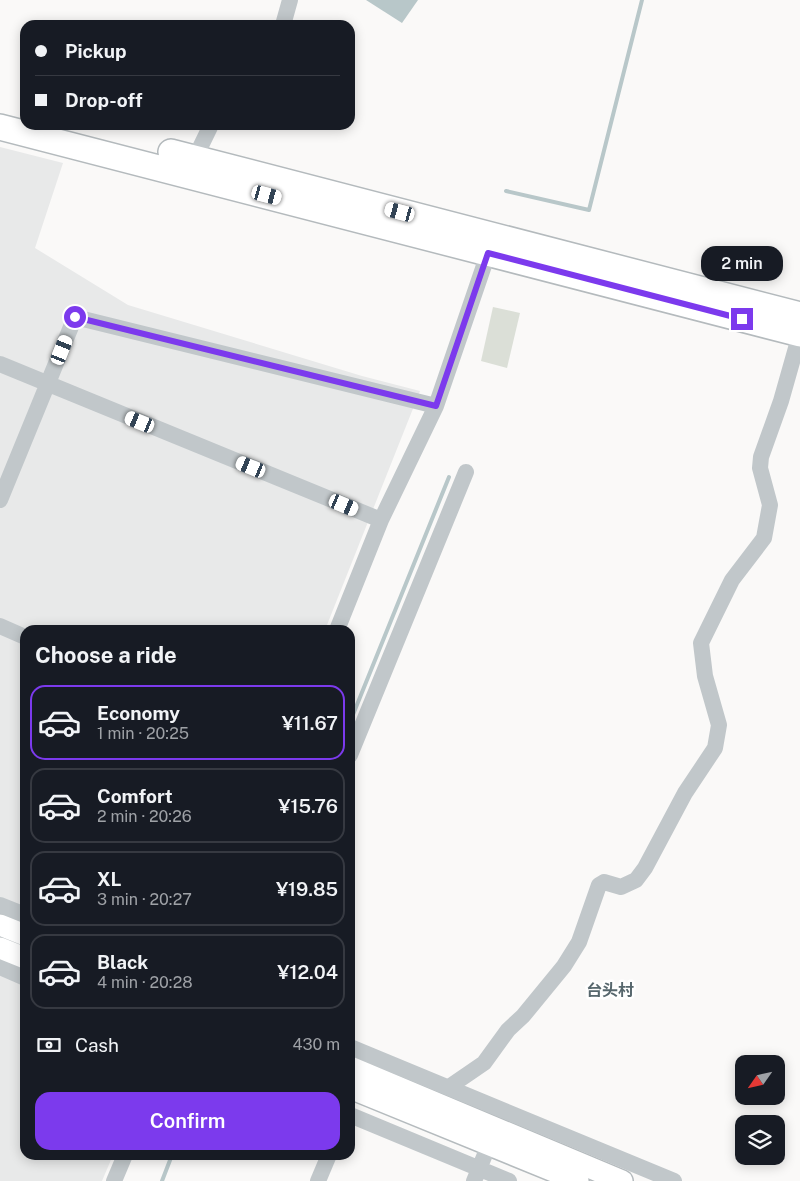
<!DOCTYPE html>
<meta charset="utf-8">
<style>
:root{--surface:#171b24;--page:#242831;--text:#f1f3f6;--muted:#9ea1a6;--line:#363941;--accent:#7c3aed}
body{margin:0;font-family:"Public Sans","Noto Sans SC",sans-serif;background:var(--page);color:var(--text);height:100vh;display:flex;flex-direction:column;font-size:19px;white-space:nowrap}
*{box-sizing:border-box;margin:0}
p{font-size:16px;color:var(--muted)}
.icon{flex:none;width:28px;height:28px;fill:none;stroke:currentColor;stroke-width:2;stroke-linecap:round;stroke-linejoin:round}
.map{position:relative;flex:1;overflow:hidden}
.sheet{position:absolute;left:20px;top:625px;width:335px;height:535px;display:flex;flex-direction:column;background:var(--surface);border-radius:15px;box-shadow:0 2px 12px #0003}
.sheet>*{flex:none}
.guide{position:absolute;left:20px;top:20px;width:335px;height:110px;border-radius:15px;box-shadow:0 2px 12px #0003;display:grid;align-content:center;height:110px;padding:0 15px;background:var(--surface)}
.needle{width:32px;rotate:236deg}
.buttons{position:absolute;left:735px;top:1055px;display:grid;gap:10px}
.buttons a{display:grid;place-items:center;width:50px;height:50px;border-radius:10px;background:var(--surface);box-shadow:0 2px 12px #0003;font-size:25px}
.end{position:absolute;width:22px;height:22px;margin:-11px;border:6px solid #7c3aed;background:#fff;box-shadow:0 0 0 2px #fff}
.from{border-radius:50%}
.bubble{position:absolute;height:35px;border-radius:15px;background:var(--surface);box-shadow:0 2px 12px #0003;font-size:16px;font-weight:600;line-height:35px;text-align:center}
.car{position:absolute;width:15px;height:30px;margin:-15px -8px;border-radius:6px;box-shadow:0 0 4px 1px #0007;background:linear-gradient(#fff 24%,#345 0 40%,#fff 0 76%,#345 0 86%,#fff 0)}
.guide b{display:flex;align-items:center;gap:18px;height:48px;font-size:19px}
.guide b+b{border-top:1px solid var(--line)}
.guide i{width:12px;height:12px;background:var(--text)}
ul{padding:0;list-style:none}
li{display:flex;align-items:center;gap:15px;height:75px;margin:0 10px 8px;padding:0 5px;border:2px solid var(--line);border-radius:15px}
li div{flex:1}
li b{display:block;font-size:19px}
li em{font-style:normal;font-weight:600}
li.active{border-color:var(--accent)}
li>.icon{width:45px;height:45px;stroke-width:1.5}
h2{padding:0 15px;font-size:22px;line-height:60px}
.pay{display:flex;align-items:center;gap:12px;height:55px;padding:0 15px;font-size:19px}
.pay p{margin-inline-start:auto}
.action{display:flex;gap:10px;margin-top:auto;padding:10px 15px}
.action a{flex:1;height:58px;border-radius:15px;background:var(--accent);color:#fff;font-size:20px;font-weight:600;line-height:58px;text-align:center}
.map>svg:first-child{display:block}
.built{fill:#e8e9e9}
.green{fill:#dbdfd7}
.water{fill:#b8c7c9}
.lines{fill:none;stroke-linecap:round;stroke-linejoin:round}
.stream{stroke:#b8c7c9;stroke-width:4}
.major-casing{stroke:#b5bbbe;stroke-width:24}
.highway-casing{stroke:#b4babd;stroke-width:28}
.minor{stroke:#c1c7ca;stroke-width:16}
.major{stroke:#fff;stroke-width:21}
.highway{stroke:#fff;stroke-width:25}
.route{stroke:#7c3aed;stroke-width:6}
.labels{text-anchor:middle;stroke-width:5;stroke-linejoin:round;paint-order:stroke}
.quarter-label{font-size:16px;font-weight:bold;fill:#57676d;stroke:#fff}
</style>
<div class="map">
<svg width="800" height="1181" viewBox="0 0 800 1181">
<rect width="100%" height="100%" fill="#faf9f8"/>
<!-- built -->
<path class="built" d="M 0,147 L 63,163 L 35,248 L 128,305 L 362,376 L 420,391 L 325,630 L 25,630 L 25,1155 L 113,1155 L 102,1181 L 0,1181 Z"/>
<!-- green -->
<path class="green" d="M 493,307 L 520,313 L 507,368 L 481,361 Z"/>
<!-- water -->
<path class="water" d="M 366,0 L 418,0 L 402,23 Z"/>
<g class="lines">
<!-- stream -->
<path class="stream" d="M 506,191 L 589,210 L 642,0
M 350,722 L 449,477
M 162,1181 L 172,1155"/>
<defs>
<path id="major" d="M 0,925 L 25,935
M 0,948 L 25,958
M 350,1067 L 622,1181
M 350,1088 L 578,1181"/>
<path id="highway" d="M 0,127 L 800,334
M 171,152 L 800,315"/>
</defs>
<!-- major casing -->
<use href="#major" class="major-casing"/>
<!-- highway casing -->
<use href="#highway" class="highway-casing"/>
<!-- minor -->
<path class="minor" d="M 283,25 L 290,0
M 195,158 L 211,125
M 0,364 L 381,520
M 0,500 L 75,317 L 436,406
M 0,626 L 25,637
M 337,630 L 381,520 L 436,406 L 491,245
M 350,755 L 466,472
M 0,905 L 25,915
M 0,967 L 25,978
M 350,1047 L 674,1181
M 449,1087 L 484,1063 L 508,1030 L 523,1016 L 564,966 L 579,942 L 599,885 L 604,882 L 621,887 L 636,880 L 645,868 L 685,793 L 715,748 L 719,725 L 705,676 L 701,643 L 732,580 L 764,538 L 770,505 L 760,468 L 761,457 L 781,401 L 800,334
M 350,1115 L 509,1181
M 114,1181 L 125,1155
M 318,1181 L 329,1155
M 474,1181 L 493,1135"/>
<!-- major -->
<use href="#major" class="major"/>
<!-- highway -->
<use href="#highway" class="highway"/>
</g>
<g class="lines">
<!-- route -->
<path class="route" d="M 75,317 L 436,406 L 488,253 L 742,319"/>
</g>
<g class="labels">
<!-- quarter labels -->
<g class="quarter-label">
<text x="610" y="996">台头村</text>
</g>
</g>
</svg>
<div class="buttons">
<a><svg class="needle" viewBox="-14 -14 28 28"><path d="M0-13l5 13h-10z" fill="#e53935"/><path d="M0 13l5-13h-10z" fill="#9ea1a6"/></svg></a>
<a><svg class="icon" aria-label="layers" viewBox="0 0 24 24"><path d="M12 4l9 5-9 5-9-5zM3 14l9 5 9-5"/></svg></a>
</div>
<i class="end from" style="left:75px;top:317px"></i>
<i class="end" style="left:742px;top:319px"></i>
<div class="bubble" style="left:701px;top:246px;width:82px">2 min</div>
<i class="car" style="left:267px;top:195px;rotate:105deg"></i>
<i class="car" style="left:400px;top:212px;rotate:285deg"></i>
<i class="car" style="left:62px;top:350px;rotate:22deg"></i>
<i class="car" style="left:140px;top:422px;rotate:292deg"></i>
<i class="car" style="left:251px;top:467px;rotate:292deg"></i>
<i class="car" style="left:344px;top:505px;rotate:113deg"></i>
<div class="guide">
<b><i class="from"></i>Pickup</b>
<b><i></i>Drop-off</b>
</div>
<section class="sheet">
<h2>Choose a ride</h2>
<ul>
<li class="active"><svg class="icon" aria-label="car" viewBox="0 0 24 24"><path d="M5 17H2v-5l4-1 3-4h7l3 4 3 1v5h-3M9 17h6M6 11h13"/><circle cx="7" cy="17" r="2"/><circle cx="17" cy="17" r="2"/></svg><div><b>Economy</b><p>1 min · 20:25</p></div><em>¥11.67</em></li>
<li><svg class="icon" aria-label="car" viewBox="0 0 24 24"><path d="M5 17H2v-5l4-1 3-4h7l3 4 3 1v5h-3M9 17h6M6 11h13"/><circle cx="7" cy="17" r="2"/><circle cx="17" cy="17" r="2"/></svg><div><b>Comfort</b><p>2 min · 20:26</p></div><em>¥15.76</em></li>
<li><svg class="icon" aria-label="car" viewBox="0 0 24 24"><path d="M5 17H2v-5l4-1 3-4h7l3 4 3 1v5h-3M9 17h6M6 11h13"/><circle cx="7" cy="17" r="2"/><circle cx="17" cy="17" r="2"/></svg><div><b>XL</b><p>3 min · 20:27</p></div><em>¥19.85</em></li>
<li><svg class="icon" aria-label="car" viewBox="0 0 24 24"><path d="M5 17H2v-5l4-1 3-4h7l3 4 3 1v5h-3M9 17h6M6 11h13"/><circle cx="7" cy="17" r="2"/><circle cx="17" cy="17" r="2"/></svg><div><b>Black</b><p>4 min · 20:28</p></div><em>¥12.04</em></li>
</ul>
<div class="pay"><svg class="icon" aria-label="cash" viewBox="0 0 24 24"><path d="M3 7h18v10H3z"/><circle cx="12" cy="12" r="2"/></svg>Cash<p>430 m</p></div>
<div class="action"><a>Confirm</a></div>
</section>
</div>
